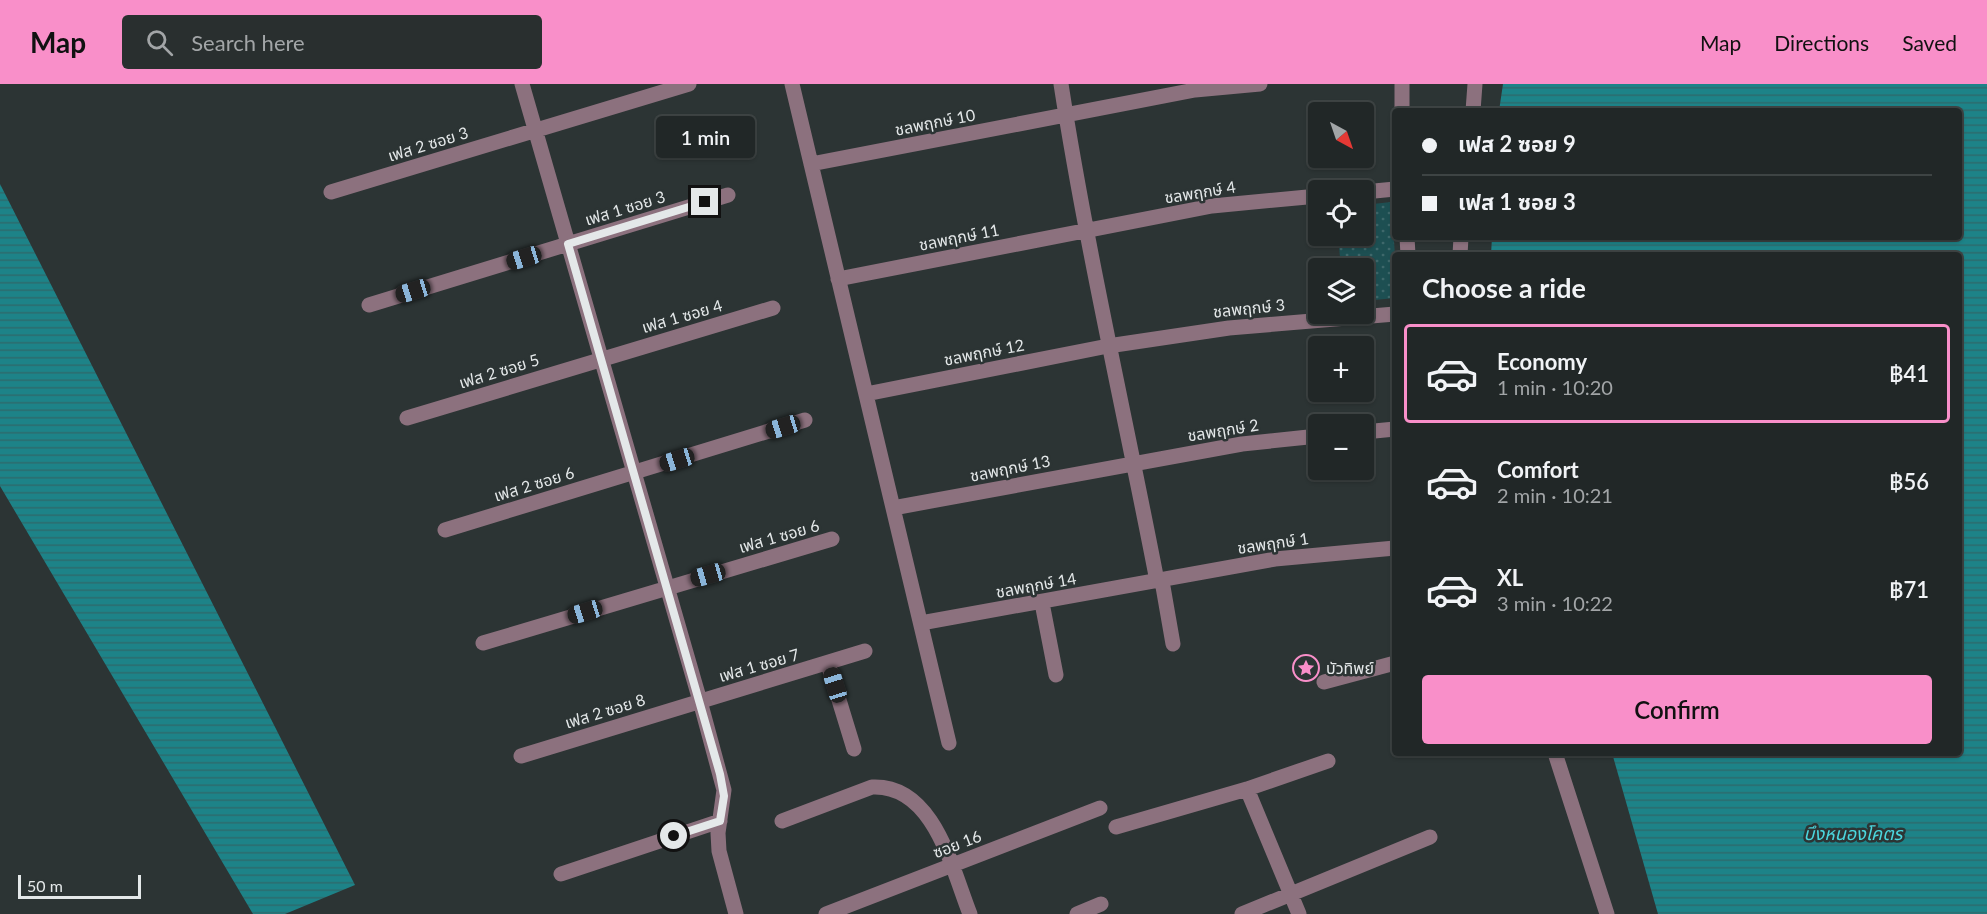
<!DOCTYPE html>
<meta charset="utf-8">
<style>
:root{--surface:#212727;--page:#292f2f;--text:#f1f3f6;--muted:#a2a5a7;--line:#3e4444;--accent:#f98fc9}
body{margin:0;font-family:Lato,"Noto Sans Thai",sans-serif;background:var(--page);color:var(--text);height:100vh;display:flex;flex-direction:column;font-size:22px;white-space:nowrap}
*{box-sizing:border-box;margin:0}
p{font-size:20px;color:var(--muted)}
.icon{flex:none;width:33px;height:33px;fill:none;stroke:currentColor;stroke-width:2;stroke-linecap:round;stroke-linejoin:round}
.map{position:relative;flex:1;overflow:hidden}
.drawer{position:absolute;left:1392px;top:168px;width:570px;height:504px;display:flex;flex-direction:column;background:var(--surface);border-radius:6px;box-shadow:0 2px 4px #0004,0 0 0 2px var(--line)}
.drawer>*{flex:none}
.top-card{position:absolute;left:1392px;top:24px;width:570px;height:132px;border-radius:6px;box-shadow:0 2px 4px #0004,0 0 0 2px var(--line);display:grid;align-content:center;height:132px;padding:0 30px;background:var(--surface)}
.needle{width:39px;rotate:140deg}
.controls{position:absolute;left:1308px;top:18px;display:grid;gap:12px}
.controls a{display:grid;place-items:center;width:66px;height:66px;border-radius:6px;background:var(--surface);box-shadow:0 2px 4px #0004,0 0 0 2px var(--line);font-size:30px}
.scale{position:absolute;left:18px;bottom:15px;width:123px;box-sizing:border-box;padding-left:6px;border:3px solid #e4e8e9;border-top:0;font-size:16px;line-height:21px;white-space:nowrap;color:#e4e8e9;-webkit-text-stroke:4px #2c3434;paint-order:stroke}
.end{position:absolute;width:27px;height:27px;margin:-14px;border:8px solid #e4e8e9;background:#111;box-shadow:0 0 0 3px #111}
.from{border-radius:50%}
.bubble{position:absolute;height:42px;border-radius:6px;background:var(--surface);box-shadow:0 2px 4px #0004,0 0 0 2px var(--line);font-size:20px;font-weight:600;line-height:42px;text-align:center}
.car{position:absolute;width:18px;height:36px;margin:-18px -9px;border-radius:8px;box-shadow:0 0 4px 2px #0007;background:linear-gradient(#222 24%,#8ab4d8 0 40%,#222 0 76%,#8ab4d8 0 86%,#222 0)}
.top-card b{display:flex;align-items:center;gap:21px;height:57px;font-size:22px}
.top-card b+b{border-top:2px solid var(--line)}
.top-card i{width:15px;height:15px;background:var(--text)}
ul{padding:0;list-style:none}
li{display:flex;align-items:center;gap:18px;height:99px;margin:0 12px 9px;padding:0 18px;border:3px solid transparent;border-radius:6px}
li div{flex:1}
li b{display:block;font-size:22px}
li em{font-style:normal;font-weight:600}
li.on{border-color:var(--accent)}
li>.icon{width:54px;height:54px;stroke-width:1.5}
h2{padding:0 30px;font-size:27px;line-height:72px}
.cta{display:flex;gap:12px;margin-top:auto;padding:12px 30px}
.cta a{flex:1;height:69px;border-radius:6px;background:var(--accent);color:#111;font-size:24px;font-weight:600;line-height:69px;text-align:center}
header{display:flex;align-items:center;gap:36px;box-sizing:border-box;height:84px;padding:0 30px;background:var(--accent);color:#111}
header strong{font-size:28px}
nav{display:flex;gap:33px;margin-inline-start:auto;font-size:21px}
.search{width:420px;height:54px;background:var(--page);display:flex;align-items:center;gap:15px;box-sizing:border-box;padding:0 21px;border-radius:6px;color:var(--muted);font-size:22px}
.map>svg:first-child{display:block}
.grass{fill:url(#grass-dots)}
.water{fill:url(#water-rules)}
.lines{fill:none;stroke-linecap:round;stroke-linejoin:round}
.minor{stroke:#8c717e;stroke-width:15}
.route{stroke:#e4e8e9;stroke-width:8}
.labels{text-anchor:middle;stroke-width:5;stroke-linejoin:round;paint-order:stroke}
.street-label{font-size:16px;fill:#e4e8e9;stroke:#2c3434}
.poi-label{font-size:16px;fill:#e4e8e9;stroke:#2c3434;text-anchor:start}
.water-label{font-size:18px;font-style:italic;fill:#4bd6de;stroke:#2c3434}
</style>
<header>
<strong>Map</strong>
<div class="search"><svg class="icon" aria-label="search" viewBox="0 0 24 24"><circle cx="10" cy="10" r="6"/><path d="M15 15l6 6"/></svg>Search here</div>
<nav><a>Map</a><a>Directions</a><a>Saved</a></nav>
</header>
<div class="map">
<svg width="1987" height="830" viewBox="0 0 1987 830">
<defs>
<pattern id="grass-dots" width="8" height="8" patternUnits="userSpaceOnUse" patternTransform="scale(1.5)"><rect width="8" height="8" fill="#1d4f52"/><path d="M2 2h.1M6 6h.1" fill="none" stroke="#3e686b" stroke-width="1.8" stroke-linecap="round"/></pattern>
<pattern id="water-rules" width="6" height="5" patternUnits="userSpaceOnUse" patternTransform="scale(1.5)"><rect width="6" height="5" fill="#1d8388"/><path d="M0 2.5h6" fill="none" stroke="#2d6b6e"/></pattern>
</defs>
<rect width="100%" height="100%" fill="#2c3434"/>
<!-- grass -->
<path class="grass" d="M 1391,118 L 1395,171 L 1395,214 L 1364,217 L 1364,184 L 1341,184 L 1338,152 L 1364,152 L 1364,121 Z"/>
<!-- water -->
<path class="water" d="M 1503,0 L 1987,0 L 1987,830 L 1658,830 L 1612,669 L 1959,669 L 1959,171 L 1491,171 L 1492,153 L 1959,153 L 1959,27 L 1499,27 Z
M 0,100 L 355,801 L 285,830 L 253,830 L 0,402 Z"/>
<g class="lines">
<!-- minor -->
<path class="minor" d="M 522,0 L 700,617 L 724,706 L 718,749 L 719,767 L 736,830
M 792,0 L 949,659
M 1061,0 C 1087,167 1125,331 1157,497
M 1402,0 L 1402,27
M 1473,27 L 1475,0
M 811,80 L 1195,6 L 1260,0
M 331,108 L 689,0
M 1364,108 L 1395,105
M 1407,153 L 1408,171
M 1460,171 L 1461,153
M 838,195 L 1212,122 L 1318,112
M 369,221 L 728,111
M 866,310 L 1108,262 L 1229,244 L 1395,230
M 407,334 L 773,224
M 1364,348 L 1395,345
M 893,424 L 1242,360 L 1318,352
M 445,446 L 805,336
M 1162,497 L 1173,560
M 1042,519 L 1056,591
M 921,539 L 1275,475 L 1395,464
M 483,559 L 832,455
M 828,580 L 854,665
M 1324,598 L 1395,579
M 1555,669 L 1607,830
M 521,672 L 865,567
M 1247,705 L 1299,830
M 782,737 L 872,703 C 934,700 952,785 970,830
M 1116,743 L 1247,705 L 1328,677
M 561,790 L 720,737
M 826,830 L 1100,724
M 1077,830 L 1101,820
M 1242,830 L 1430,753"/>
</g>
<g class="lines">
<!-- route -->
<path class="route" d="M 674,752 L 720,737 L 724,712 L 720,690 L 568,160 L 705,118"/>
</g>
<!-- icons -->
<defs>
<symbol id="sight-ring" viewBox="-11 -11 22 22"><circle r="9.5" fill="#2c3434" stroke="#f98fc9" stroke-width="1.5"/><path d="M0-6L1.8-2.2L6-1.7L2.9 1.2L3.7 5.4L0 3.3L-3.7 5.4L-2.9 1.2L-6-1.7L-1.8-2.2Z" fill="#f98fc9"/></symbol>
</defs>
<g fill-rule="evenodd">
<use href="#sight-ring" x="1291" y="569" width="30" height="30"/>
</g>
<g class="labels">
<!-- street labels -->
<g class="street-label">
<text transform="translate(935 38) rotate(-11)" y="6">ชลพฤกษ์ 10</text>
<text transform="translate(428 60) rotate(-17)" y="6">เฟส 2 ซอย 3</text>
<text transform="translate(1200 108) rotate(-9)" y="6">ชลพฤกษ์ 4</text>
<text transform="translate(625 124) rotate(-17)" y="6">เฟส 1 ซอย 3</text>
<text transform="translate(959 153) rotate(-11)" y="6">ชลพฤกษ์ 11</text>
<text transform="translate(1249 224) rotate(-6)" y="6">ชลพฤกษ์ 3</text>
<text transform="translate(682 232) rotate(-16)" y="6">เฟส 1 ซอย 4</text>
<text transform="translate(984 268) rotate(-11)" y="6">ชลพฤกษ์ 12</text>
<text transform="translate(499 287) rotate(-17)" y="6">เฟส 2 ซอย 5</text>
<text transform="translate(1223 346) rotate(-9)" y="6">ชลพฤกษ์ 2</text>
<text transform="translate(1010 384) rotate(-11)" y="6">ชลพฤกษ์ 13</text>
<text transform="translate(534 400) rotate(-17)" y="6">เฟส 2 ซอย 6</text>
<text transform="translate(779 452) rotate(-16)" y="6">เฟส 1 ซอย 6</text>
<text transform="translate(1273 459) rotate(-8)" y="6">ชลพฤกษ์ 1</text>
<text transform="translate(1036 501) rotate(-10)" y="6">ชลพฤกษ์ 14</text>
<text transform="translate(759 581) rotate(-16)" y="6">เฟส 1 ซอย 7</text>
<text transform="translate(605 627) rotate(-17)" y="6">เฟส 2 ซอย 8</text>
<text transform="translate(957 760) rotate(-21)" y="6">ซอย 16</text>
</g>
<!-- poi labels -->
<g class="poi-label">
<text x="1326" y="590">บัวทิพย์</text>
</g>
<!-- water labels -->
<g class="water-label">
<text x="1853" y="756">บึงหนองโคตร</text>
</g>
</g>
</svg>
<div class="controls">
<a><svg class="needle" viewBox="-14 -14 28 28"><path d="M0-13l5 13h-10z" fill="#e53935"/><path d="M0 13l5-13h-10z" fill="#a2a5a7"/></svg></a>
<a><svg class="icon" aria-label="locate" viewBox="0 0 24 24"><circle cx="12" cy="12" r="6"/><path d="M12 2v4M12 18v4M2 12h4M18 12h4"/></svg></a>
<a><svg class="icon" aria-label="layers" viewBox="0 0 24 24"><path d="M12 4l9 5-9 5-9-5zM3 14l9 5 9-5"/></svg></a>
<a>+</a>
<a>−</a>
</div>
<div class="scale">50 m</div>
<i class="end from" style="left:674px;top:752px"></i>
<i class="end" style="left:705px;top:118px"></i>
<div class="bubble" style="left:656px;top:32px;width:99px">1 min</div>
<i class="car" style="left:524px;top:174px;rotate:253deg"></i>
<i class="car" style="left:413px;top:207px;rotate:253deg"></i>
<i class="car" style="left:783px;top:343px;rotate:253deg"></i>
<i class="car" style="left:677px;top:376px;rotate:253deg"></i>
<i class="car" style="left:708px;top:491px;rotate:254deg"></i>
<i class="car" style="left:585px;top:528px;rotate:253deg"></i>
<i class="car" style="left:835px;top:601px;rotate:343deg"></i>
<div class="top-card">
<b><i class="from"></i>เฟส 2 ซอย 9</b>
<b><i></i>เฟส 1 ซอย 3</b>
</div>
<section class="drawer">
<h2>Choose a ride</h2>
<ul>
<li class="on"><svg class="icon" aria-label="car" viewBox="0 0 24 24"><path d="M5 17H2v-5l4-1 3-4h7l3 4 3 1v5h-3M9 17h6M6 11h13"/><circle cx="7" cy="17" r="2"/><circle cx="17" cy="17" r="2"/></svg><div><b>Economy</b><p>1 min · 10:20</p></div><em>฿41</em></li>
<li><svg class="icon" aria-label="car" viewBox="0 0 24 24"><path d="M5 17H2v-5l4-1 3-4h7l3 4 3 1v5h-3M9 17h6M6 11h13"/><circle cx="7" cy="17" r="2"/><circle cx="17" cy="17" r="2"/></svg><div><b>Comfort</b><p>2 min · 10:21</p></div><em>฿56</em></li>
<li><svg class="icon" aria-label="car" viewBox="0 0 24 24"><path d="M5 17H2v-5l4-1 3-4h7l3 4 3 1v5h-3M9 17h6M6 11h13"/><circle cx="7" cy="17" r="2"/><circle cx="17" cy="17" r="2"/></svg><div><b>XL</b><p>3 min · 10:22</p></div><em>฿71</em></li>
</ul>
<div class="cta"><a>Confirm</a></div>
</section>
</div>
